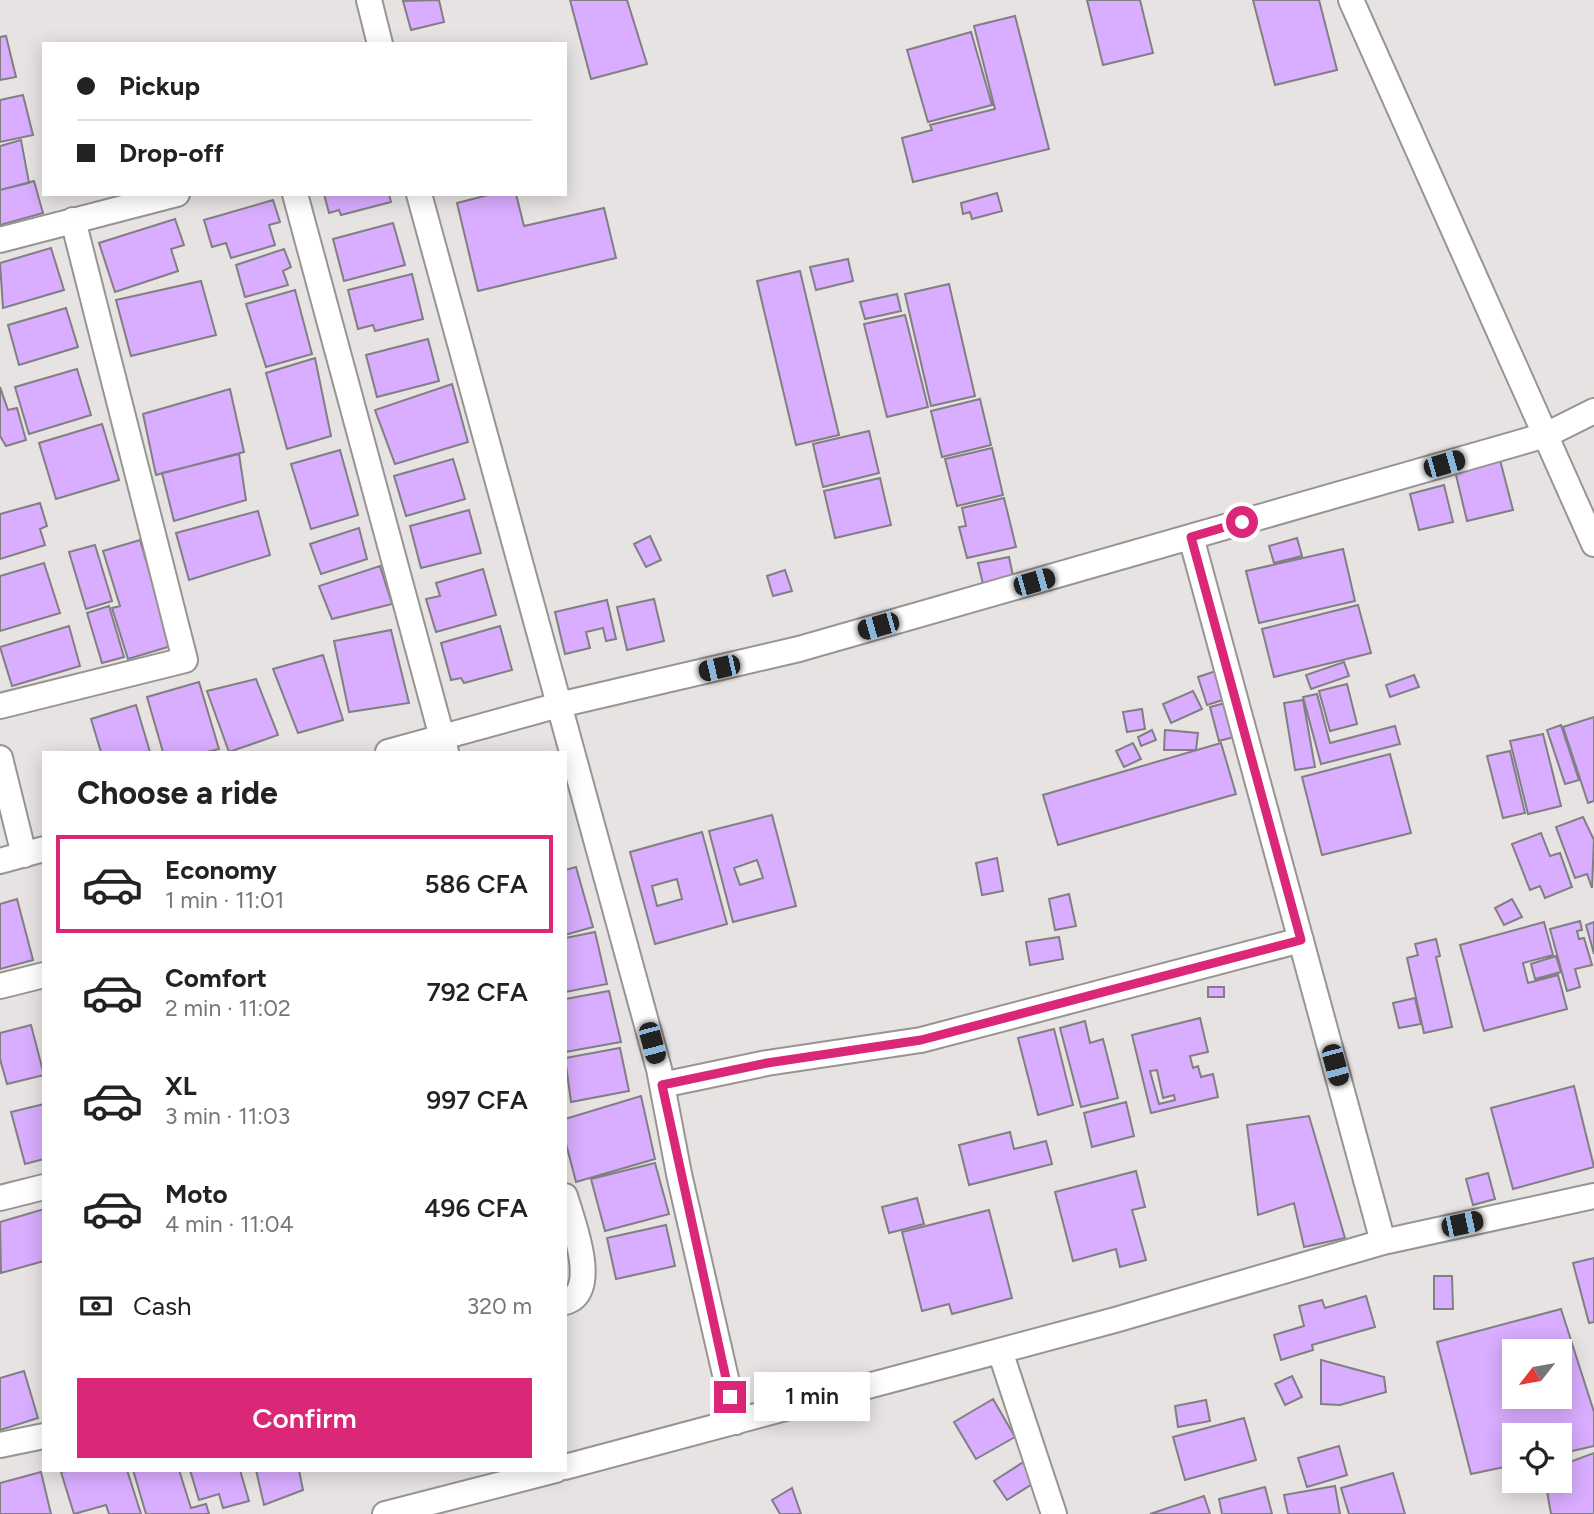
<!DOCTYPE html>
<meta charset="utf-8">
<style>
:root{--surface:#fff;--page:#f2f2f2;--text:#222;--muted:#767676;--line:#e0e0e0;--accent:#db2777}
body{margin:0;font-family:Figtree,sans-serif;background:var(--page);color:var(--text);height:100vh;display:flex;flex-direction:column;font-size:26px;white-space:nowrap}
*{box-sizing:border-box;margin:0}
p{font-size:23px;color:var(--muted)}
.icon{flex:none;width:38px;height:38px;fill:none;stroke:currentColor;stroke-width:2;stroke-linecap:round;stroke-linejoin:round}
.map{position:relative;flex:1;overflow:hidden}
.drawer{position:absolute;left:42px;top:751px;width:525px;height:721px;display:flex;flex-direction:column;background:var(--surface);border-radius:0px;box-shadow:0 4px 18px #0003}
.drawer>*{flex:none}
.guide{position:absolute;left:42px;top:42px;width:525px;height:154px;border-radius:0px;box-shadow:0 4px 18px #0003;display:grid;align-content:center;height:154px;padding:0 35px;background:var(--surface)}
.needle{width:46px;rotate:239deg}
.fabs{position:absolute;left:1502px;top:1339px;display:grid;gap:14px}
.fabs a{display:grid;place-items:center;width:70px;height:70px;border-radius:0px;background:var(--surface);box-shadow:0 4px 18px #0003;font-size:35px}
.end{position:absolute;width:32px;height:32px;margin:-16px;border:9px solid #db2777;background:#fff;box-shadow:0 0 0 4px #fff}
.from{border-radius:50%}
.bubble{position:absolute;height:49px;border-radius:0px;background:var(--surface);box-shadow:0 4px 18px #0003;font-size:23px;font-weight:600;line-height:49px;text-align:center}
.car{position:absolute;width:21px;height:42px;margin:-21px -10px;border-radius:9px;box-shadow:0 0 5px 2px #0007;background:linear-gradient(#222 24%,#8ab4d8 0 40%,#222 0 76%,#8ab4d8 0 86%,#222 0)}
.guide b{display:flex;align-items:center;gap:24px;height:66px;font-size:26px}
.guide b+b{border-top:2px solid var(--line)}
.guide i{width:18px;height:18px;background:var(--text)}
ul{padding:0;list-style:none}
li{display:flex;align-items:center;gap:21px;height:98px;margin:0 14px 10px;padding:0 21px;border:4px solid transparent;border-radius:0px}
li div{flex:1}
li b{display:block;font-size:26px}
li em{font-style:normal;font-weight:600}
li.on{border-color:var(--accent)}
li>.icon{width:63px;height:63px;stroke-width:1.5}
h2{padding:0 35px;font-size:32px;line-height:84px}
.pay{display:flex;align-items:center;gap:18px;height:77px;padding:0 35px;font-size:26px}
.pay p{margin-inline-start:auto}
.primary-button{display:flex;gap:14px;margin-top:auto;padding:14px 35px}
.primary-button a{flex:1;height:80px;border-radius:0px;background:var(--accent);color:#fff;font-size:28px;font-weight:600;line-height:80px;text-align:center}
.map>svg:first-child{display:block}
.building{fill:#d9adff;stroke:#817f82;stroke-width:2;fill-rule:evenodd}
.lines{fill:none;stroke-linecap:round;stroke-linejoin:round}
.street-casing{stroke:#979492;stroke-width:28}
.street{stroke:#fff;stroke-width:24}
.route{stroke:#db2777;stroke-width:9}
</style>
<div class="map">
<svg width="1594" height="1514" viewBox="0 0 1594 1514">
<rect width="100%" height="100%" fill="#e7e3e2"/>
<!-- building -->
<path class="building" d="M 439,0 L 444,22 L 411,30 L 403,1 Z
M 570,0 L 627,0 L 647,64 L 591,79 Z
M 1087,0 L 1140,0 L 1153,53 L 1103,65 Z
M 1253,0 L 1319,0 L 1337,70 L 1275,85 Z
M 1015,16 L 1049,149 L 913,182 L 902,138 L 932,130 L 930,125 L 995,109 L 974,26 Z
M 971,32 L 992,105 L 928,122 L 907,50 Z
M 6,36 L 16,77 L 0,80 L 0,37 Z
M 23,95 L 33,135 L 0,142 L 0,100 Z
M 21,140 L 29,183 L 0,190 L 0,146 Z
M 34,181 L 43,213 L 0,225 L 0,190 Z
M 997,193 L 1002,211 L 972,219 L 970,212 L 963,214 L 961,203 Z
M 324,194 L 389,194 L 391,202 L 341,215 L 339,210 L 329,213 Z
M 492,194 L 516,194 L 524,226 L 604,208 L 616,258 L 478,291 L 457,203 Z
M 273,200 L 280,222 L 269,225 L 275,245 L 231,258 L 226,243 L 212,247 L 204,220 Z
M 175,219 L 184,245 L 171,249 L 178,271 L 115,292 L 99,243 Z
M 393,223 L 405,265 L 344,281 L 333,239 Z
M 51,248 L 64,290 L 3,308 L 0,263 Z
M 284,249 L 291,267 L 283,271 L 288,285 L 245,297 L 236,265 Z
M 848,259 L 853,281 L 816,290 L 810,267 Z
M 800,271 L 839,435 L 796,445 L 757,281 Z
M 412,274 L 423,319 L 375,331 L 373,325 L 358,329 L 348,290 Z
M 201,281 L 216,335 L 131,356 L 116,300 Z
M 949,284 L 975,396 L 931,406 L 905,294 Z
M 295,290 L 312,354 L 266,367 L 246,304 Z
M 897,294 L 901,311 L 865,319 L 860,302 Z
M 66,308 L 78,347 L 19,365 L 8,325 Z
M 905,315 L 928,407 L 887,417 L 864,324 Z
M 428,339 L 439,381 L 377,397 L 366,355 Z
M 315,358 L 331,436 L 287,449 L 266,373 Z
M 77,369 L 91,415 L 29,434 L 15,387 Z
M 452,384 L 468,442 L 395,464 L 375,410 Z
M 0,387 L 8,410 L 17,408 L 26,440 L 6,446 L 0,436 Z
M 230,389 L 244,452 L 156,475 L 143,414 Z
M 980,399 L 991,445 L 942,457 L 931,411 Z
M 102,424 L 119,480 L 56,499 L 39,443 Z
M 869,431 L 879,473 L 823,487 L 813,444 Z
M 992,448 L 1003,495 L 957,506 L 945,459 Z
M 340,450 L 358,515 L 311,529 L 291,464 Z
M 239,454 L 246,500 L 174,521 L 162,473 Z
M 453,459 L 465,499 L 406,516 L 394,476 Z
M 1500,460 L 1513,510 L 1467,521 L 1455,471 Z
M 880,478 L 891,525 L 835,538 L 824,491 Z
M 1444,485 L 1453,522 L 1419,530 L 1410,494 Z
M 1004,498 L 1016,547 L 967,558 L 959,527 L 966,526 L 962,508 Z
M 40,503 L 47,526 L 40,529 L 45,545 L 0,559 L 0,514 Z
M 469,510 L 481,553 L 421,568 L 410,526 Z
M 258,511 L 270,555 L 189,580 L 176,533 Z
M 359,528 L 367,559 L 321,574 L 310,544 Z
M 650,536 L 661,560 L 646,567 L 634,544 Z
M 1297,538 L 1302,556 L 1274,563 L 1269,546 Z
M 140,540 L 171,646 L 128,659 L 112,608 L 120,606 L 103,551 Z
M 95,545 L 112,601 L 86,609 L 69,552 Z
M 1343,549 L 1355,601 L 1259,623 L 1246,571 Z
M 1009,557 L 1013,576 L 983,584 L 978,563 Z
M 44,563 L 60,613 L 0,631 L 0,576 Z
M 380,566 L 392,604 L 332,619 L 319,586 Z
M 483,569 L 496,615 L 436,632 L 426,599 L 440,596 L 436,583 Z
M 785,570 L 792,591 L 773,596 L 767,576 Z
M 654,599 L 664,641 L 627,650 L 617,607 Z
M 607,600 L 616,639 L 606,641 L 603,628 L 586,632 L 590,648 L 565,654 L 555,612 Z
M 1358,605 L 1371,653 L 1274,677 L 1262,629 Z
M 109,606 L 124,657 L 102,663 L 87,613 Z
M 69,626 L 80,666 L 12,686 L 0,647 Z
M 500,626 L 512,670 L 464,683 L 461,678 L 451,680 L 441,643 Z
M 391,630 L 409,703 L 349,712 L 334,641 Z
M 323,655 L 343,720 L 298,733 L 273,669 Z
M 1344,662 L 1349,676 L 1311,689 L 1306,675 Z
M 1219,670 L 1229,698 L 1207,705 L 1198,677 Z
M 1414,675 L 1419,687 L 1390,697 L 1386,685 Z
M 256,679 L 278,735 L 229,752 L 207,691 Z
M 199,682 L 219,749 L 207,752 L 163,752 L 147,697 Z
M 1347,684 L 1357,724 L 1330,731 L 1319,691 Z
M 1193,691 L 1202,709 L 1171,723 L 1163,704 Z
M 1317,694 L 1330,743 L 1395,726 L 1400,744 L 1321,764 L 1303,697 Z
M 1303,700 L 1315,767 L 1295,770 L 1284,703 Z
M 1233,701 L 1241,735 L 1219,741 L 1210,707 Z
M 136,705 L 150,752 L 101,752 L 91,719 Z
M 1142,709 L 1145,729 L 1127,732 L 1123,712 Z
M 1594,717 L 1594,801 L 1588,803 L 1563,727 Z
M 1561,725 L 1579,780 L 1565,784 L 1547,730 Z
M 1152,730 L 1156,740 L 1141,746 L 1138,737 Z
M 1165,730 L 1198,733 L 1196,750 L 1164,750 Z
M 1543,734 L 1561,806 L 1528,814 L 1510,741 Z
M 1133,743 L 1141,759 L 1124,767 L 1116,751 Z
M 1221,743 L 1236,794 L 1058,845 L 1043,795 Z
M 1510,751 L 1525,813 L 1503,818 L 1487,756 Z
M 1390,754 L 1411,833 L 1322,855 L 1302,777 Z
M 772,815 L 796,906 L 733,922 L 709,831 ZM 757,860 L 763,878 L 740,885 L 734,868 Z
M 1583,817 L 1594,840 L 1592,888 L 1587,874 L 1575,878 L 1556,827 Z
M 702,832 L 727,924 L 655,944 L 630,852 ZM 677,879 L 682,899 L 657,906 L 652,886 Z
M 1541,833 L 1550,856 L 1560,853 L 1572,887 L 1545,898 L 1540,886 L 1530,890 L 1512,844 Z
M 997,858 L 1003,891 L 982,895 L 976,863 Z
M 576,867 L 593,927 L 565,935 L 565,870 Z
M 1069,894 L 1076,926 L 1055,930 L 1049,899 Z
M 17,899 L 33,960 L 0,969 L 0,904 Z
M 1512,899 L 1522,917 L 1504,925 L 1495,908 Z
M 1580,921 L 1582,930 L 1577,931 L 1579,939 L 1584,938 L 1592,965 L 1575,969 L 1580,987 L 1567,991 L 1550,929 Z
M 1544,922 L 1553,955 L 1523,963 L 1528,983 L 1558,975 L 1567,1009 L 1484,1031 L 1460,945 Z
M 1594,922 L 1594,954 L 1586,925 Z
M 595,932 L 607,984 L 565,992 L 565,938 Z
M 1059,937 L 1063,959 L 1030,965 L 1026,942 Z
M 1436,939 L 1440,956 L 1436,957 L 1452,1027 L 1424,1033 L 1407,958 L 1418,955 L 1415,944 Z
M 1556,956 L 1561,972 L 1535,979 L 1531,964 Z
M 1208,987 L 1224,987 L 1224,997 L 1208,997 Z
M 609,991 L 621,1042 L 565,1052 L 565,999 Z
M 1415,998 L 1421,1024 L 1399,1028 L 1393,1003 Z
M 1200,1018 L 1208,1052 L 1190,1056 L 1193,1068 L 1198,1066 L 1201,1077 L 1213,1074 L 1218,1097 L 1151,1113 L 1132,1035 ZM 1157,1070 L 1163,1098 L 1174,1095 L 1175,1100 L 1159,1104 L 1150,1071 Z
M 1085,1021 L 1090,1043 L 1103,1039 L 1118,1098 L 1081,1107 L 1060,1028 Z
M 31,1025 L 44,1075 L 7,1084 L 0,1059 L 0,1033 Z
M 1054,1029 L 1073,1105 L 1038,1115 L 1018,1038 Z
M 620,1048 L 629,1091 L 571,1102 L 565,1058 Z
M 1574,1086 L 1594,1167 L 1513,1189 L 1491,1108 Z
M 641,1096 L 655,1159 L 576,1182 L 565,1140 L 565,1119 Z
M 1126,1102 L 1134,1136 L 1092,1147 L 1084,1113 Z
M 44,1104 L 44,1159 L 25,1164 L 11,1112 Z
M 1309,1116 L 1345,1238 L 1304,1247 L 1294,1203 L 1258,1215 L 1247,1125 Z
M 1010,1132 L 1014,1149 L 1046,1141 L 1052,1164 L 969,1185 L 959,1145 Z
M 655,1163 L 669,1214 L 605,1231 L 591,1179 Z
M 1136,1171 L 1145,1207 L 1132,1210 L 1146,1260 L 1120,1267 L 1116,1249 L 1073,1261 L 1055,1192 Z
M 1488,1173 L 1495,1199 L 1473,1205 L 1466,1179 Z
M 917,1198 L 924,1224 L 889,1233 L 882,1207 Z
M 44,1209 L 44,1261 L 1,1273 L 0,1222 Z
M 989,1210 L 1012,1298 L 952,1314 L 949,1304 L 922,1311 L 902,1232 Z
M 666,1225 L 675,1266 L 616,1279 L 607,1238 Z
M 1594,1258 L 1594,1322 L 1589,1323 L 1573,1263 Z
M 1434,1276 L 1452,1276 L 1453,1309 L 1434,1309 Z
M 1366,1296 L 1375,1327 L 1312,1345 L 1313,1350 L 1281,1360 L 1274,1335 L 1304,1326 L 1299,1306 L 1322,1300 L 1325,1308 Z
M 1561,1309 L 1594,1412 L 1594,1446 L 1559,1454 L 1559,1435 L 1514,1435 L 1514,1465 L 1471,1474 L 1437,1342 ZM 1514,1351 L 1559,1351 L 1559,1396 L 1514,1396 Z
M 1321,1360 L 1384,1377 L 1386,1392 L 1340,1405 L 1321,1404 Z
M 24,1371 L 38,1418 L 0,1430 L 0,1378 Z
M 1292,1376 L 1302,1397 L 1285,1405 L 1275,1384 Z
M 993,1399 L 1015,1437 L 976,1459 L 954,1422 Z
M 1206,1400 L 1210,1421 L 1178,1427 L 1175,1406 Z
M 1244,1418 L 1256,1460 L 1185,1480 L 1173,1437 Z
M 1339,1446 L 1347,1475 L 1307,1487 L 1298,1458 Z
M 1594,1453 L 1594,1514 L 1551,1514 L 1545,1480 L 1559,1480 L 1559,1466 Z
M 1025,1461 L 1037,1481 L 1007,1500 L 994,1481 Z
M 69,1470 L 127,1470 L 141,1514 L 109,1514 L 106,1505 L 74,1514 L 61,1472 Z
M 133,1470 L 179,1470 L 191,1508 L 206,1504 L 209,1514 L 146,1514 Z
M 190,1470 L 240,1470 L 249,1501 L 223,1508 L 219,1494 L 199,1500 Z
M 256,1470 L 299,1470 L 303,1490 L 264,1505 Z
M 41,1472 L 51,1514 L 0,1514 L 0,1483 Z
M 1393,1473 L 1405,1514 L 1349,1514 L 1341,1488 Z
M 1335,1486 L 1340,1514 L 1288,1514 L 1284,1495 Z
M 1265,1487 L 1272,1514 L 1222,1514 L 1219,1499 Z
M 792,1488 L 801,1514 L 780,1514 L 772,1500 Z
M 1204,1496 L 1210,1514 L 1150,1514 Z"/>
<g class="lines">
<defs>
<path id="street" d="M 369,0 L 380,44
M 1351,0 L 1594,544
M 295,194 L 446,752
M 419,194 L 659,1069 L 679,1174 L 736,1422
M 0,240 L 177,194
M 1191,537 L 1383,1242
M 0,706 L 185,660 L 73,220
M 388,752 L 559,705 L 799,649 L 1546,435 L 1594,411
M 0,758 L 24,855
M 0,861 L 44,849
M 0,986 L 44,975
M 662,1085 L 767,1063 L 921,1040 L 1301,940
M 565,1196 C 572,1220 601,1293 565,1302
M 0,1198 L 44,1187
M 1000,1351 L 1054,1514
M 0,1445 L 44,1436
M 565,1467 L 1115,1320 L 1383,1242 L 1594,1196
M 385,1514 L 556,1470"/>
</defs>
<!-- street casing -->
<use href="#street" class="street-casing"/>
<!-- street -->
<use href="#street" class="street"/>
</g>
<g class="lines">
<!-- route -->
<path class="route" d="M 730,1397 L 662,1085 L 767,1063 L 921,1040 L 1301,940 L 1191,537 L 1242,522"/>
</g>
</svg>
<div class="fabs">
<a><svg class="needle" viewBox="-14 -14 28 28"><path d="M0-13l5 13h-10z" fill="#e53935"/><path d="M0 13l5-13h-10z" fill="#767676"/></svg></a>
<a><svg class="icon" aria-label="locate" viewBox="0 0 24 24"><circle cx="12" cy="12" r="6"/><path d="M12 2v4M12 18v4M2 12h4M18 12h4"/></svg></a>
</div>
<i class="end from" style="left:1242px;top:522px"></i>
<i class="end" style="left:730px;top:1397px"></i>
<div class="bubble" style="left:754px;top:1372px;width:116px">1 min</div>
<i class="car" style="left:1444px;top:464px;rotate:74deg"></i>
<i class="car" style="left:1034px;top:582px;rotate:74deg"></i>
<i class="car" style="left:878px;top:626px;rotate:254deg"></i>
<i class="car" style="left:719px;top:668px;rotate:257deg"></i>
<i class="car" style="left:652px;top:1043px;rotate:165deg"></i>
<i class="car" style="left:1335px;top:1065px;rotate:165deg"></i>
<i class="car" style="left:1462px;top:1224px;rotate:78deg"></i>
<div class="guide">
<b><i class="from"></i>Pickup</b>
<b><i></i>Drop-off</b>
</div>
<section class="drawer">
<h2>Choose a ride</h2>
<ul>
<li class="on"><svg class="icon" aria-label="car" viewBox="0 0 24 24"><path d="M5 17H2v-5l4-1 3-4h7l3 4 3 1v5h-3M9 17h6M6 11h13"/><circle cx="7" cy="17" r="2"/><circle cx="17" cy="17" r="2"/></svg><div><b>Economy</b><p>1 min · 11:01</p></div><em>586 CFA</em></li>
<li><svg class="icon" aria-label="car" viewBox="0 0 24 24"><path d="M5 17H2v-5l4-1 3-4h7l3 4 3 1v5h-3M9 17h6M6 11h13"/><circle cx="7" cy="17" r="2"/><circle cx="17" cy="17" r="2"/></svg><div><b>Comfort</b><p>2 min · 11:02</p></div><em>792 CFA</em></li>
<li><svg class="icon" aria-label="car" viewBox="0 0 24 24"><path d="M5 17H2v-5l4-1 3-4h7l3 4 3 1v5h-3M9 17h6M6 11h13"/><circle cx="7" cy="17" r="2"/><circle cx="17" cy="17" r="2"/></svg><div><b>XL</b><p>3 min · 11:03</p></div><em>997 CFA</em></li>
<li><svg class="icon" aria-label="car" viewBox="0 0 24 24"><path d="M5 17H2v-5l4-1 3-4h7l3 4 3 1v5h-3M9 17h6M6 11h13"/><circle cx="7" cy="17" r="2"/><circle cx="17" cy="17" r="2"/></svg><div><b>Moto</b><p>4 min · 11:04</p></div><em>496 CFA</em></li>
</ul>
<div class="pay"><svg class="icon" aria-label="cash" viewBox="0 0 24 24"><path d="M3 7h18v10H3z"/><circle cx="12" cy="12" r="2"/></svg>Cash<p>320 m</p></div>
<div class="primary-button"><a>Confirm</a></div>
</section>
</div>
